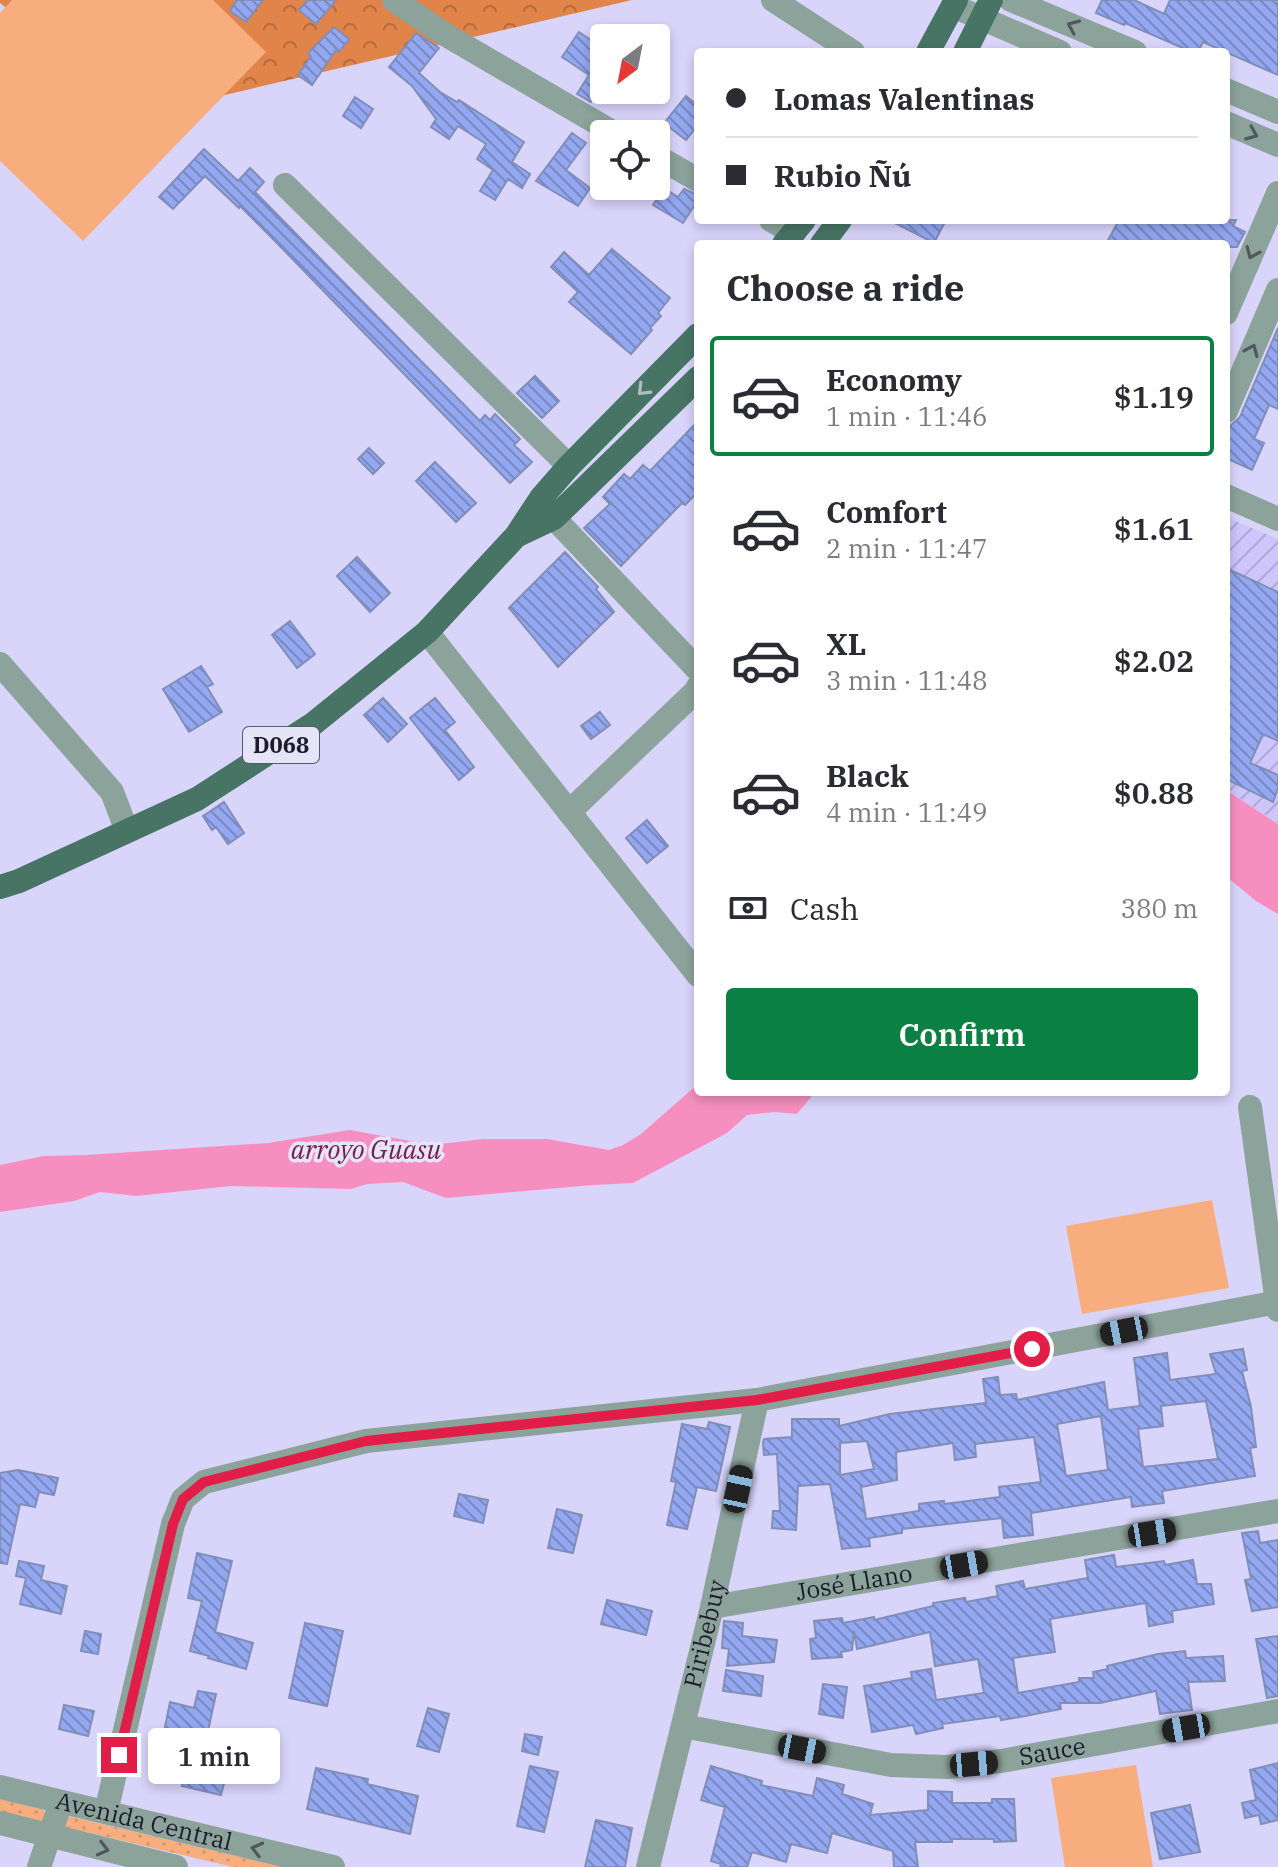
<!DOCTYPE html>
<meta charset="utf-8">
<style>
:root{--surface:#fff;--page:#f2f2f3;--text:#2b2b33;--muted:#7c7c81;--line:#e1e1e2;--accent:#0b8043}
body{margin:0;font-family:"IBM Plex Serif",serif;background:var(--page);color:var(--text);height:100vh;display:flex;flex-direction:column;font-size:30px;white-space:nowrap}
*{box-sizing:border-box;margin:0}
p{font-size:26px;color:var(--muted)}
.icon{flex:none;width:44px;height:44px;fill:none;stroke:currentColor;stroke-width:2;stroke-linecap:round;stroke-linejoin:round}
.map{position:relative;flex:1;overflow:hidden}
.panel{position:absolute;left:694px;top:240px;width:536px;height:856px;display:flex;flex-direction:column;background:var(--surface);border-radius:8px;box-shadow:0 4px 12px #0003}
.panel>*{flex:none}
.guide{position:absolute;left:694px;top:48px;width:536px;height:176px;border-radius:8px;box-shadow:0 4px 12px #0003;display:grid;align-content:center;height:176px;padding:0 32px;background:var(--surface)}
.needle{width:52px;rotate:212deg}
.controls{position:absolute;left:590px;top:24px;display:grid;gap:16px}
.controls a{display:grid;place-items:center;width:80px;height:80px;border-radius:8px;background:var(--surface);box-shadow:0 4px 12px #0003;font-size:40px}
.end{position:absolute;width:36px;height:36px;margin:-18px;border:10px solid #e11d48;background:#fff;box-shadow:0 0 0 4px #fff}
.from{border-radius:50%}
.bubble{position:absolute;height:56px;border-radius:8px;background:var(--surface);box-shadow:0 4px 12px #0003;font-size:26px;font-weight:600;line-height:56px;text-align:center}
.car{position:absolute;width:24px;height:48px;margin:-24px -12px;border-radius:10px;box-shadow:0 0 6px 2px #0007;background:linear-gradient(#222 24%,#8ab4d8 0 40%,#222 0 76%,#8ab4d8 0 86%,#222 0)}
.guide b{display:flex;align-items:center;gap:28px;height:76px;font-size:30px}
.guide b+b{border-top:2px solid var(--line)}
.guide i{width:20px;height:20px;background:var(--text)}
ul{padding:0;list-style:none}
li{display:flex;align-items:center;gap:24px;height:120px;margin:0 16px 12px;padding:0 16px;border:4px solid transparent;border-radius:8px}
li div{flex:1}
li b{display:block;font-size:30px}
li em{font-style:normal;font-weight:600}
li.on{border-color:var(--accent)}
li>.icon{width:72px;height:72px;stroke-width:1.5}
h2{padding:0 32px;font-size:36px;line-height:96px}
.pay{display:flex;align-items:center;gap:20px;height:88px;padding:0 32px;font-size:30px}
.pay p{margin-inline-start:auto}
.cta{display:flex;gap:16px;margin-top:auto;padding:16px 32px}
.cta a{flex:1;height:92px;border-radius:8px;background:var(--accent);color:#fff;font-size:32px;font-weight:600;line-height:92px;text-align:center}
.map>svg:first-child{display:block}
.industrial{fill:url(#industrial-furrows)}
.grass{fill:url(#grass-dots)}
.forest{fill:url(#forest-crowns)}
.pitch{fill:#f8ad7f}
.water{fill:#f68fbf}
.building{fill:url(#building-back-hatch);stroke:#818eb8;stroke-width:2;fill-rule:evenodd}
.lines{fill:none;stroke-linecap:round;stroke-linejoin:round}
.minor{stroke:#8ba39a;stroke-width:24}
.major{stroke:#477465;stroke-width:24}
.oneway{stroke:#4f585e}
.oneway2{stroke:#aebdc4}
.route{stroke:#e11d48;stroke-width:10}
.labels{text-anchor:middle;stroke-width:7;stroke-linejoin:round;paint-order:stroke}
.shield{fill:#e6e4f7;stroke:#5a5769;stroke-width:2}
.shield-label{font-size:22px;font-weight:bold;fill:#1e1b2c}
.street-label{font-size:24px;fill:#1e1b2c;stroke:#e6e4f7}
.water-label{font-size:26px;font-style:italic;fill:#761c4d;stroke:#e6e4f7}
</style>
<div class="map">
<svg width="1278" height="1867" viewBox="0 0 1278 1867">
<defs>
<pattern id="industrial-furrows" width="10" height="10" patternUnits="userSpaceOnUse" patternTransform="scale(2)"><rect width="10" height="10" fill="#cdc5fb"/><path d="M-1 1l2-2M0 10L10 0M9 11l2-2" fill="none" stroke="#b0a9d7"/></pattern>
<pattern id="grass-dots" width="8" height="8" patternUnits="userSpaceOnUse" patternTransform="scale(2)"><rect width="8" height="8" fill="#f8ad7f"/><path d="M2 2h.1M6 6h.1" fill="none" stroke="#d4946e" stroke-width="1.8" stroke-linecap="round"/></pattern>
<pattern id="forest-crowns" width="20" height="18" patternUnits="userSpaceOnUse" patternTransform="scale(2)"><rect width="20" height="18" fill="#e18449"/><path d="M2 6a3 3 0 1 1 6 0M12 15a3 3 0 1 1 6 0" fill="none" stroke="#b66b3d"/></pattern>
<pattern id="building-back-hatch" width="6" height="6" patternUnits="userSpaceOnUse" patternTransform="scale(2)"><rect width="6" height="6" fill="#94a8f1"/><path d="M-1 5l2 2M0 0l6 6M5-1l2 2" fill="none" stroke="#7888c3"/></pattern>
</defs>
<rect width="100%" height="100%" fill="#d9d4fa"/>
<!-- industrial -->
<path class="industrial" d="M 1226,517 L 1278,539 L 1278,823 L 1226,790 Z"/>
<!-- grass -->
<path class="grass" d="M 0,1799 L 42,1809 L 46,1813 L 42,1821 L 40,1821 L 0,1811 Z
M 68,1816 L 283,1867 L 233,1867 L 65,1827 Z"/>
<!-- forest -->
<path class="forest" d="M 0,0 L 632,0 L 143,114 L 0,3 Z"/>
<!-- pitch -->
<path class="pitch" d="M 12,0 L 213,0 L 266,52 L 83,241 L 0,161 L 0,13 Z
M 1212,1200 L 1229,1288 L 1082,1314 L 1066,1226 Z
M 1136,1765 L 1153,1867 L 1065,1867 L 1051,1778 Z"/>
<!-- water -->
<path class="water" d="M 1226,790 L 1278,824 L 1278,914 L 1256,901 L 1226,876 Z
M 698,1084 L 698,1092 L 812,1092 L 811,1097 L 797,1114 L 774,1112 L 747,1115 L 727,1133 L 633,1183 L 593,1185 L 446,1198 L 403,1182 L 367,1184 L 351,1189 L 231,1186 L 136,1196 L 100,1192 L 74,1201 L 0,1212 L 0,1165 L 43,1156 L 86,1155 L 268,1143 L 350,1130 L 432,1145 L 483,1139 L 547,1139 L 609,1150 L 623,1145 L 641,1134 Z"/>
<!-- building -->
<path class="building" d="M 237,0 L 263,0 L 246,22 L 230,11 Z
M 308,0 L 336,0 L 316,24 L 299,10 Z
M 1102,0 L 1134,0 L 1164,14 L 1170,0 L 1278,0 L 1278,75 L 1203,42 L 1198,52 L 1192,52 L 1125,23 L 1124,25 L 1096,13 Z
M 334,27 L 349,39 L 339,52 L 336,50 L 312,85 L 298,75 L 311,56 L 308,53 Z
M 579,32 L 604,49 L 604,85 L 591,102 L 577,94 L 589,75 L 562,57 Z
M 416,33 L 439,48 L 419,73 L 440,92 L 457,102 L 459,100 L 524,142 L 512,162 L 530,174 L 522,188 L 508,179 L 495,200 L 480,191 L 493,170 L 477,159 L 486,144 L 458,126 L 449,139 L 431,127 L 436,119 L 412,86 L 389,67 Z
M 686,96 L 698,106 L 698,125 L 686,140 L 664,123 Z
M 355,97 L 373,109 L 361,128 L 343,116 Z
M 572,133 L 586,143 L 566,170 L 590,188 L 578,206 L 536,181 Z
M 204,149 L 238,181 L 250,168 L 264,182 L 255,192 L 480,421 L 485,415 L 490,420 L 495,414 L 520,439 L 514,445 L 532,462 L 510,483 L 272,238 L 240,206 L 239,208 L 205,176 L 173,209 L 159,197 Z
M 664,188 L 678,197 L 684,189 L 698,195 L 698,200 L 683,223 L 653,205 Z
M 889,220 L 946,220 L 934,243 Z
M 1119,220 L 1236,220 L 1233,226 L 1245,232 L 1237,247 L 1230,247 L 1226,244 L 1106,244 Z
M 612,249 L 670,298 L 658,313 L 661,316 L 650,328 L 652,330 L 631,354 L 569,302 L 578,292 L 551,267 L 564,252 L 589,275 Z
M 1278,328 L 1278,409 L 1269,405 L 1254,439 L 1264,443 L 1252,470 L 1226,458 L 1226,436 L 1231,425 L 1240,417 Z
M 535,376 L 559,401 L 542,418 L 517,393 Z
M 698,421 L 698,492 L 685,505 L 682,503 L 621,566 L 584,528 L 610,504 L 603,497 L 624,474 L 630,479 L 643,465 L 650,471 Z
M 369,448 L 384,463 L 373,474 L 358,459 Z
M 435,462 L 476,503 L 456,522 L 416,481 Z
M 565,552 L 598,587 L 596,589 L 614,612 L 558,667 L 509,608 Z
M 357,557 L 390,593 L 370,612 L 337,576 Z
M 1226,568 L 1278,592 L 1278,741 L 1263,734 L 1250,763 L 1278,775 L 1278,788 L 1273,802 L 1226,779 Z
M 290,621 L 315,654 L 297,668 L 272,635 Z
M 201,666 L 213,684 L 207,687 L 222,712 L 189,732 L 163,689 Z
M 383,698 L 407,724 L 388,742 L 364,715 Z
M 435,698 L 455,722 L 445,730 L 474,767 L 459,780 L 410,718 Z
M 600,712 L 610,725 L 591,739 L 581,726 Z
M 224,802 L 244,833 L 228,844 L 216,827 L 212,830 L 203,816 Z
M 647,820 L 668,846 L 647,863 L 626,838 Z
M 1243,1349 L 1247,1370 L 1242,1371 L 1251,1407 L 1256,1447 L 1250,1448 L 1255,1476 L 1162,1491 L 1164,1503 L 1132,1507 L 1131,1497 L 1031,1513 L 1033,1535 L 1004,1538 L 1002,1518 L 902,1529 L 902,1533 L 869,1538 L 870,1546 L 842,1549 L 830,1484 L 798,1486 L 796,1530 L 772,1528 L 773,1511 L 780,1511 L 777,1454 L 764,1455 L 763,1443 L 764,1439 L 792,1437 L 792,1419 L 839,1419 L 839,1426 L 890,1414 L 986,1403 L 983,1379 L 998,1377 L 1000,1395 L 1016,1394 L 1017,1400 L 1104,1382 L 1108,1410 L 1140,1406 L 1134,1358 L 1167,1353 L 1170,1380 L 1216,1374 L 1210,1354 ZM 1206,1401 L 1218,1459 L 1143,1467 L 1138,1429 L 1163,1426 L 1161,1406 ZM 1101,1416 L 1108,1470 L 1066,1476 L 1057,1424 ZM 1034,1437 L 1041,1482 L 999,1487 L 1000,1497 L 944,1504 L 944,1501 L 919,1504 L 919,1511 L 866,1519 L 861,1487 L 897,1480 L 896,1452 L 953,1443 L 955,1460 L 976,1457 L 975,1444 ZM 867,1441 L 874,1469 L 840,1475 L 840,1443 Z
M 709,1422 L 730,1427 L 716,1491 L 697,1487 L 687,1529 L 667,1525 L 676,1482 L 671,1481 L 682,1424 L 707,1429 Z
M 18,1470 L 58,1478 L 54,1495 L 39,1492 L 35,1507 L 20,1504 L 7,1564 L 0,1563 L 0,1473 Z
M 459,1494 L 488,1500 L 483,1523 L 454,1516 Z
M 557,1509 L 582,1515 L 573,1553 L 548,1548 Z
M 1258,1531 L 1260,1543 L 1278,1540 L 1278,1607 L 1252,1611 L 1245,1580 L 1251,1579 L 1242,1533 Z
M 197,1553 L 232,1561 L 215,1632 L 253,1643 L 246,1669 L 208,1658 L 209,1656 L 190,1651 L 202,1601 L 188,1598 Z
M 1114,1555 L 1116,1567 L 1164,1561 L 1165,1565 L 1193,1560 L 1197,1584 L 1211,1584 L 1214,1604 L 1172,1611 L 1173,1622 L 1149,1626 L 1146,1603 L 1050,1619 L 1055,1652 L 1013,1658 L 1018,1693 L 1079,1682 L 1079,1678 L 1094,1678 L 1093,1672 L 1108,1669 L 1107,1666 L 1158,1654 L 1185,1651 L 1186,1658 L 1223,1656 L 1225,1681 L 1188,1682 L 1192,1710 L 1160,1714 L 1156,1691 L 1100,1703 L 1060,1703 L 1061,1709 L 1020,1717 L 1001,1720 L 1000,1716 L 942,1724 L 943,1728 L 916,1734 L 913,1725 L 872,1732 L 864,1686 L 912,1678 L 911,1672 L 931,1669 L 936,1700 L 984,1693 L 978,1659 L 935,1666 L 930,1632 L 857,1649 L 854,1631 L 852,1650 L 841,1652 L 842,1657 L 812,1659 L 810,1639 L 816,1638 L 814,1621 L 842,1618 L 843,1623 L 874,1617 L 874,1620 L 933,1606 L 933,1603 L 965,1598 L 966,1602 L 998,1596 L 996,1586 L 1023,1581 L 1025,1589 L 1088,1578 L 1085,1560 Z
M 19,1561 L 44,1566 L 41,1580 L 67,1586 L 61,1614 L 20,1604 L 26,1578 L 16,1576 Z
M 607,1600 L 652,1611 L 646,1635 L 601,1624 Z
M 724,1621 L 743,1623 L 742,1636 L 777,1640 L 774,1662 L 727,1666 L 729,1649 L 722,1648 Z
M 305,1623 L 343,1631 L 327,1706 L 289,1698 Z
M 85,1631 L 101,1634 L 98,1654 L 81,1651 Z
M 1278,1636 L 1278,1696 L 1267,1698 L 1256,1639 Z
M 726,1670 L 763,1676 L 761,1696 L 723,1691 Z
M 823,1684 L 847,1687 L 843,1718 L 819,1714 Z
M 198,1691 L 216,1694 L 206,1740 L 219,1743 L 214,1768 L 227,1771 L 221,1795 L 182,1786 L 191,1743 L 163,1737 L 170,1702 L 194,1708 Z
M 64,1705 L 94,1711 L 88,1736 L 59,1729 Z
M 428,1708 L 449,1714 L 439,1752 L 417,1746 Z
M 525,1734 L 542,1737 L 538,1755 L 522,1751 Z
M 1278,1763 L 1278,1820 L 1261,1824 L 1259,1815 L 1245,1818 L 1242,1803 L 1256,1800 L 1250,1770 Z
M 530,1766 L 558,1772 L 544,1832 L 517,1826 Z
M 711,1766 L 762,1781 L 761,1785 L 813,1796 L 817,1778 L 844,1785 L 842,1794 L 873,1804 L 870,1815 L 928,1810 L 928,1791 L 952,1792 L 952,1803 L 992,1803 L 992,1799 L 1014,1799 L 1016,1841 L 994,1842 L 994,1839 L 952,1839 L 952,1842 L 915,1842 L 918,1867 L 894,1867 L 893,1851 L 832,1833 L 827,1853 L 791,1844 L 786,1862 L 752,1852 L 747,1867 L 720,1867 L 721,1864 L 711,1861 L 725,1807 L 701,1800 Z
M 316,1768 L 368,1779 L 367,1784 L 418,1796 L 410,1834 L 307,1809 Z
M 1190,1805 L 1200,1852 L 1160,1859 L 1151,1813 Z
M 596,1820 L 632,1828 L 625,1867 L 585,1867 Z"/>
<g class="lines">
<!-- minor -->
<g class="minor">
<path d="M 394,0 L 446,35 L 616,134"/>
<path d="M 773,0 L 853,52"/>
<path d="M 1011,0 L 1135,52"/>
<path d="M 953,6 L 1060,52"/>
<path d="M 1226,90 L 1278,112"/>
<path d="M 1226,123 L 1278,145"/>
<path d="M 656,156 L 698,180"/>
<path d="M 285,185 L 569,466"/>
<path d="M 771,220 L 794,233"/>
<path d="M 1226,313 L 1278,193"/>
<path d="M 1226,411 L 1278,290"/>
<path d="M 1226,496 L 1278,519"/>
<path d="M 554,518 L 698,670"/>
<path d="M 427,632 L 698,975"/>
<path d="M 0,664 L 112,792 L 127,831"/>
<path d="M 569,812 L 695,692 L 698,687"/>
<path d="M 1250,1107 L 1278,1310"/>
<path id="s1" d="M 712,1607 L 1278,1511"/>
<path id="s2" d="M 683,1726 L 891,1765 L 947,1767 L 1001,1761 L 1278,1711"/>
<path id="s3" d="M 0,1787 L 333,1867"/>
<path d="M 106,1812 L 173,1524 L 183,1499 L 204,1482 L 366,1441 L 757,1400 L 1278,1302"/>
<path d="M 0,1823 L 176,1867"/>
<path d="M 39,1867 L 61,1802"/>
<path id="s4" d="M 648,1867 L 712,1607 L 757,1400"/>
</g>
<!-- major -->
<path class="major" d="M 928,52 L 956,0
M 965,52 L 991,0
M 784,244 L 804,220
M 822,244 L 840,220
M 516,536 L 554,518 L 698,378
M 0,887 L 19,881 L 197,799 L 313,724 L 427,632 L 516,536 L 541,498 L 569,466 L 698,335"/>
</g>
<!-- one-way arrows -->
<defs><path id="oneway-chevron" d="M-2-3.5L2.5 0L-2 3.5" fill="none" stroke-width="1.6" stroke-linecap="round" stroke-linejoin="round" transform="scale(2)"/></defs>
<g class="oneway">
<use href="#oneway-chevron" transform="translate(1073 26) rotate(-157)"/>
<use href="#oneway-chevron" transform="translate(1252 134) rotate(23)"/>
<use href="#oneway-chevron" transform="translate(1252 253) rotate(113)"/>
<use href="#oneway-chevron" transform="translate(1252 350) rotate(-67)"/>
<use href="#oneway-chevron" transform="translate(103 1849) rotate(14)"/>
<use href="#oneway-chevron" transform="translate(257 1849) rotate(-166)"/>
</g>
<use class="oneway2" href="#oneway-chevron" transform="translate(643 390) rotate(135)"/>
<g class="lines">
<!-- route -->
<path class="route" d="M 119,1755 L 173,1524 L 183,1499 L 204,1482 L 366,1441 L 757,1400 L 1032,1349"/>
</g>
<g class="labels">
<!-- shield labels -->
<rect class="shield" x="243" y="727" width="76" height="36" rx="6"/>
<g class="shield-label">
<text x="281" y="753">D068</text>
</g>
<!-- street labels -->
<g class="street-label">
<text dy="8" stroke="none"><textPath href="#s1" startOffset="144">José Llano</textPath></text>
<text dy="8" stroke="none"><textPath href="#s4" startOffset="240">Piribebuy</textPath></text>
<text dy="8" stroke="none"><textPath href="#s2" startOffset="374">Sauce</textPath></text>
<text dy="8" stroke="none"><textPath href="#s3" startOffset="148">Avenida Central</textPath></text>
</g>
<!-- water labels -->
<g class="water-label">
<text x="366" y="1159">arroyo Guasu</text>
</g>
</g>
</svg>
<div class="controls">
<a><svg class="needle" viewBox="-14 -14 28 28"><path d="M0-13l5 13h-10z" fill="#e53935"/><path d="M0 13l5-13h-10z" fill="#7c7c81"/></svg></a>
<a><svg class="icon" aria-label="locate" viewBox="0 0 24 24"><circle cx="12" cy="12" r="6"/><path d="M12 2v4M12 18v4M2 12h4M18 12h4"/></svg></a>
</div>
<i class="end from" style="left:1032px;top:1349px"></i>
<i class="end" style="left:119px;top:1755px"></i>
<div class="bubble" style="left:148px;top:1728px;width:132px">1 min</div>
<i class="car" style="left:1124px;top:1331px;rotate:259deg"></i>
<i class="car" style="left:738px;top:1489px;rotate:12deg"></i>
<i class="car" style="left:1152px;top:1533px;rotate:81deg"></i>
<i class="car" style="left:964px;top:1565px;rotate:80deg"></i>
<i class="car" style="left:1186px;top:1728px;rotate:260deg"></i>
<i class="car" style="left:802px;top:1749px;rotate:101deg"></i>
<i class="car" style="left:974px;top:1764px;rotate:85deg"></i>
<div class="guide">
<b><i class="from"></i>Lomas Valentinas</b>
<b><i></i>Rubio Ñú</b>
</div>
<section class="panel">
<h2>Choose a ride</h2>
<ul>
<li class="on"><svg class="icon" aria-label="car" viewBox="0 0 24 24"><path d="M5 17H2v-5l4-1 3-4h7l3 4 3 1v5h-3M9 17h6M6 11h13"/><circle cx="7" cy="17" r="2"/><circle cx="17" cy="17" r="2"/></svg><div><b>Economy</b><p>1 min · 11:46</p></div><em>$1.19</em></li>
<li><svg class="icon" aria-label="car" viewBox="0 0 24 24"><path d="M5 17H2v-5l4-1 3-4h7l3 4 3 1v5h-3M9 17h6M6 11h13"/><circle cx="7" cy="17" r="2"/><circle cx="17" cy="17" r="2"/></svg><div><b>Comfort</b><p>2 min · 11:47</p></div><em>$1.61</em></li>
<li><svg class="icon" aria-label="car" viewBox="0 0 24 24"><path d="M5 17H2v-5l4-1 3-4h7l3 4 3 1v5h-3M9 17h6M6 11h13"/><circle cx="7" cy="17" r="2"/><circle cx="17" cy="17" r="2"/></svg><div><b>XL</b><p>3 min · 11:48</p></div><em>$2.02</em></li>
<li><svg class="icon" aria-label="car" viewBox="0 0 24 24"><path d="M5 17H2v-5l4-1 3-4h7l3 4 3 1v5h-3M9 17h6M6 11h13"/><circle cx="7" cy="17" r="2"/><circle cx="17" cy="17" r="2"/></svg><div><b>Black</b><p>4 min · 11:49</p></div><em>$0.88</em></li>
</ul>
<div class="pay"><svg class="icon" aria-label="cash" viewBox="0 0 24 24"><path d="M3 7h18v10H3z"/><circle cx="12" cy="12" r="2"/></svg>Cash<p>380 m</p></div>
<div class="cta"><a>Confirm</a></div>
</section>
</div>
